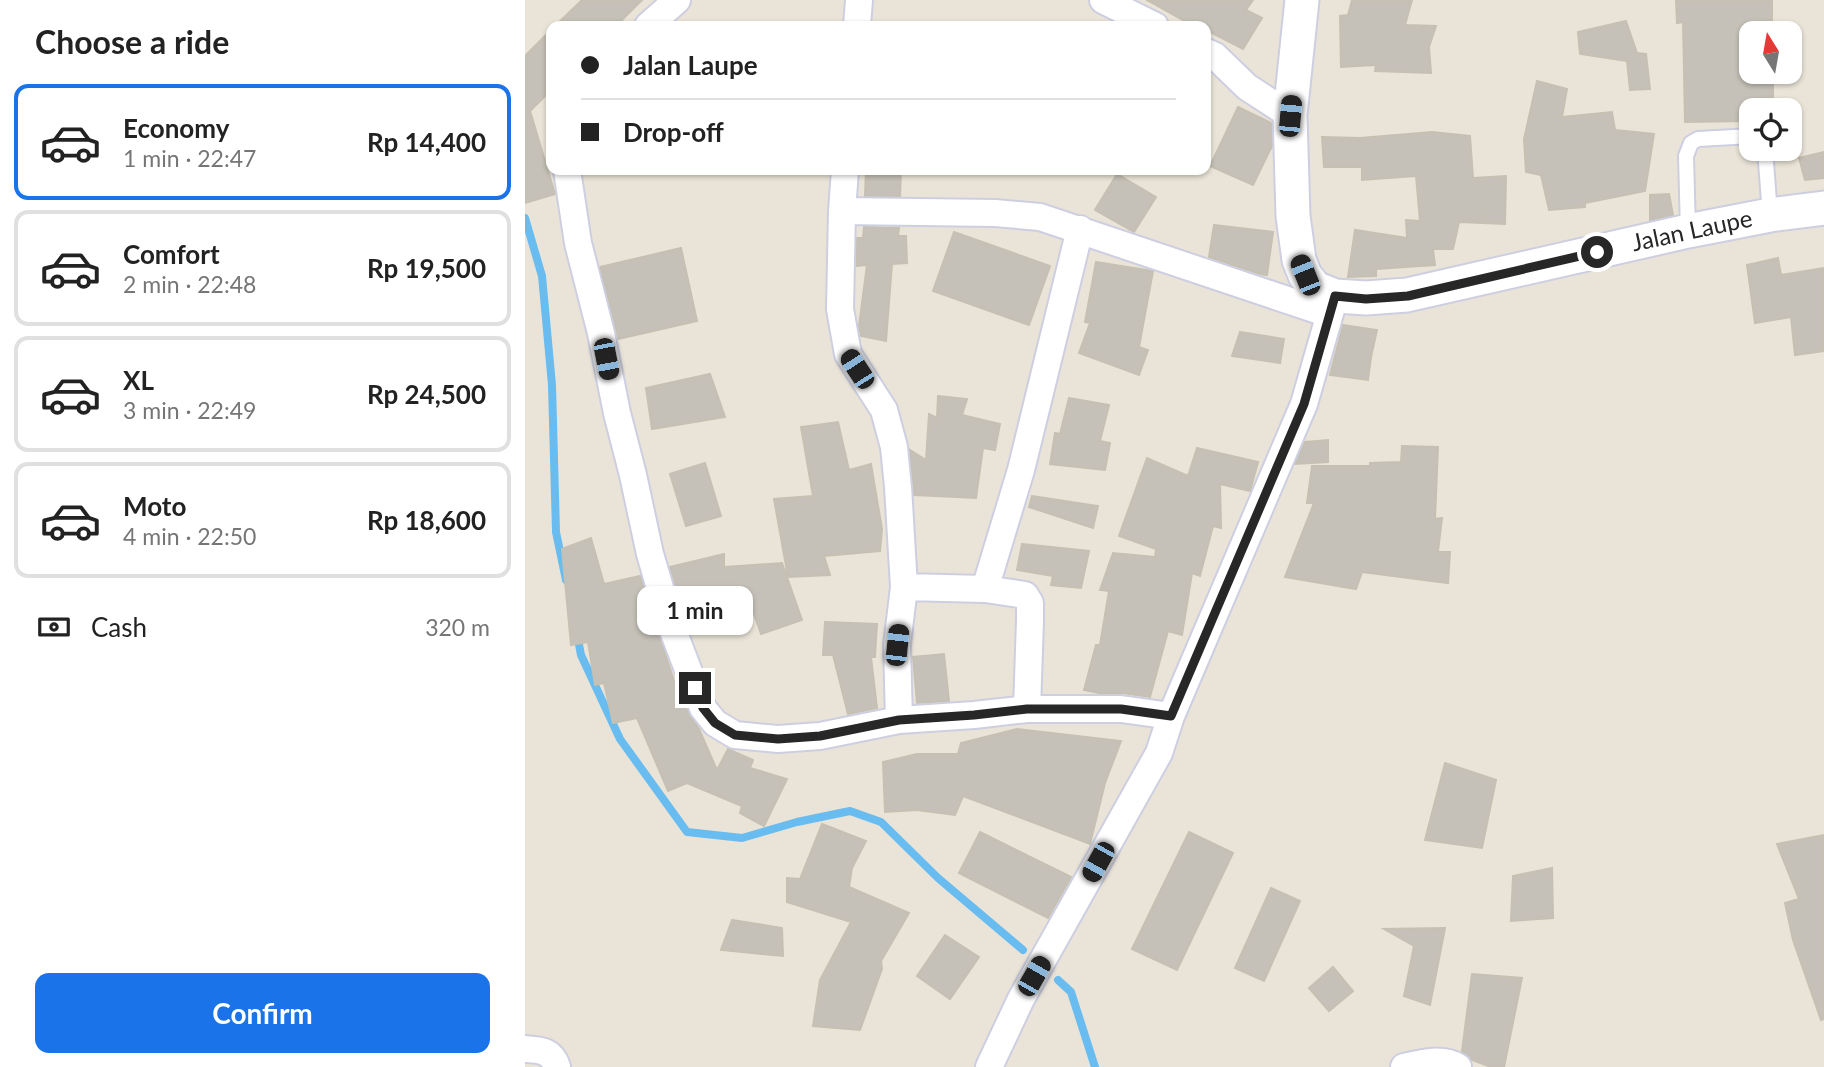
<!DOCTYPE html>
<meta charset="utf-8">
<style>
:root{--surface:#fff;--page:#f2f2f2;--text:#222;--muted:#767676;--line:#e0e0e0;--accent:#1a73e8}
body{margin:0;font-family:Lato,sans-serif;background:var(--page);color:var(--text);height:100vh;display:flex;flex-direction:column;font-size:26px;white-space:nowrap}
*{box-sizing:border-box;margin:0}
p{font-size:23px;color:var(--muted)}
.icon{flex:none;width:38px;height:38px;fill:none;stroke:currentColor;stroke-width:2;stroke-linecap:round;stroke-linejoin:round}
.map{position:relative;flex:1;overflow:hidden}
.side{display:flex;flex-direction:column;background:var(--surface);width:525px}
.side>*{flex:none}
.banner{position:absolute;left:21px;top:21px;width:665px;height:154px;border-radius:14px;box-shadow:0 2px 5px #0004;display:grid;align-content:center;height:154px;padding:0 35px;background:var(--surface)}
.needle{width:46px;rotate:349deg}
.controls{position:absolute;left:1214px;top:21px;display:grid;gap:14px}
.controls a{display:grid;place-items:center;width:63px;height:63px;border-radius:14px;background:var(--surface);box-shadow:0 2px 5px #0004;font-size:35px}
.end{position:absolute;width:32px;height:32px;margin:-16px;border:9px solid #272727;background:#fff;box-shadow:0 0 0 4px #fff}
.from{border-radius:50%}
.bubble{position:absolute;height:49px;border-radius:14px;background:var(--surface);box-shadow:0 2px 5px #0004;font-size:23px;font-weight:700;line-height:49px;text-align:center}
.car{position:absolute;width:21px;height:42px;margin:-21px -10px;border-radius:9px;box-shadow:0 0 5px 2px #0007;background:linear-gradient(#222 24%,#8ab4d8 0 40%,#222 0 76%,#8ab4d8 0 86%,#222 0)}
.banner b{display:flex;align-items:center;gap:24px;height:66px;font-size:26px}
.banner b+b{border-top:2px solid var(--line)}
.banner i{width:18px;height:18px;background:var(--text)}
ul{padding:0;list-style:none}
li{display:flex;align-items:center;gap:21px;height:116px;margin:0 14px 10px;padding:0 21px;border:4px solid var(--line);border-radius:14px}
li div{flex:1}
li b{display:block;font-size:26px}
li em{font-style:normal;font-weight:700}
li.current{border-color:var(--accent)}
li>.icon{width:63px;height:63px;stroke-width:1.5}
h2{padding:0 35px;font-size:32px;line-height:84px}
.pay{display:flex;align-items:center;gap:18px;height:77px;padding:0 35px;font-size:26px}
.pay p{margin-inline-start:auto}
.cta{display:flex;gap:14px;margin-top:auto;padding:14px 35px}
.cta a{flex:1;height:80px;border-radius:14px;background:var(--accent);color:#fff;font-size:28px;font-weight:700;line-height:80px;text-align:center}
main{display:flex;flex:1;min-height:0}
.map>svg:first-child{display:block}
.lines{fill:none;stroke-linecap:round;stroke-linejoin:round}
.stream{stroke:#68bcef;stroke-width:8}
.building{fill:#c5c1b8;stroke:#c5c0b2;stroke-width:2}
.service-casing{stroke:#cdcfe1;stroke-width:18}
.minor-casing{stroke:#cdcfe1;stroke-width:30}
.tertiary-casing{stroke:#cdcfe1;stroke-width:37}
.service{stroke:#fff;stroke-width:14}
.minor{stroke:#fff;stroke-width:26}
.tertiary{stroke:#fff;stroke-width:33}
.route{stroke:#272727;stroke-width:9}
.labels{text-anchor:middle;stroke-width:5;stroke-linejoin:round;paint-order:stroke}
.street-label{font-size:24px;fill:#272727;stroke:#fff}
</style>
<main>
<section class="side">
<h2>Choose a ride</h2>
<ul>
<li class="current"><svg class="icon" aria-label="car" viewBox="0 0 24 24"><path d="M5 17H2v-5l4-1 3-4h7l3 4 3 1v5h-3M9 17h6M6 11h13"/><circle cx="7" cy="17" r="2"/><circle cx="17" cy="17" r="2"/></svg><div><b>Economy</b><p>1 min · 22:47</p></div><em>Rp 14,400</em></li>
<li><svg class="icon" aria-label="car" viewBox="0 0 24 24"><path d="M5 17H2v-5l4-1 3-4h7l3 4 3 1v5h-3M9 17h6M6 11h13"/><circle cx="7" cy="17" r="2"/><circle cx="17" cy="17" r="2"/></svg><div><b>Comfort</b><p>2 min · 22:48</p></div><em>Rp 19,500</em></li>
<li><svg class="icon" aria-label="car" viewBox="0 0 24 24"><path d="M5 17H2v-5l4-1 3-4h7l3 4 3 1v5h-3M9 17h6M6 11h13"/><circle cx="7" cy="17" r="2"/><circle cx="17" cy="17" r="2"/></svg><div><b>XL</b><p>3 min · 22:49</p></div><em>Rp 24,500</em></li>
<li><svg class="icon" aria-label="car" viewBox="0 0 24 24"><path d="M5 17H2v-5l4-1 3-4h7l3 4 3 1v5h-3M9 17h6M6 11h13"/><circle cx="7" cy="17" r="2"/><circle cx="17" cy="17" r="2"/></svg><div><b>Moto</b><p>4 min · 22:50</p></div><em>Rp 18,600</em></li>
</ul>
<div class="pay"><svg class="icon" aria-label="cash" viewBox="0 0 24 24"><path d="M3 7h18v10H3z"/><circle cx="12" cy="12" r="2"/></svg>Cash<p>320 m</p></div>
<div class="cta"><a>Confirm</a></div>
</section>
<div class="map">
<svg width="1299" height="1067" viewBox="0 0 1299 1067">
<rect width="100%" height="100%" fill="#eae4d8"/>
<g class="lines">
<!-- stream -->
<path class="stream" d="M 0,218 L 17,276 L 27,385 L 31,532 L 41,580
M 52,634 L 56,655 L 95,739 L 162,832 L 217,838 L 272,822 L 325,811 L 356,822 L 413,878 L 498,950
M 533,980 L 546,992 L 570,1067"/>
</g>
<!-- building -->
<path class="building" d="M 57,0 L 117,0 L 91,26 L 30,26 Z
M 622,0 L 728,0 L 721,10 L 737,18 L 718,49 L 681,30 L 681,26 L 665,24 Z
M 827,0 L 887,0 L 880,25 L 911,26 L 904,47 L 906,73 L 850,71 L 851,65 L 816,67 L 815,16 L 823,15 Z
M 1151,0 L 1247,0 L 1247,33 L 1227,33 L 1227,72 L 1248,72 L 1248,110 L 1227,110 L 1227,121 L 1160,122 L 1158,22 L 1152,23 Z
M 1101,21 L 1112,53 L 1121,54 L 1125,89 L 1105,90 L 1102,61 L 1055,54 L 1053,32 Z
M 26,30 L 26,90 L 5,111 L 30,194 L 0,203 L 0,56 Z
M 1012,81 L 1042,89 L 1037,117 L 1087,112 L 1090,130 L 1129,134 L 1120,191 L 1060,203 L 1060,207 L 1024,210 L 1016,175 L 1001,172 L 999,139 Z
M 713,107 L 746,123 L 747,146 L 728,185 L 685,166 Z
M 907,132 L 945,136 L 948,178 L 981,176 L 980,224 L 934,222 L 928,249 L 908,249 L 910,265 L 851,269 L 851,276 L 823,277 L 830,230 L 882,238 L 881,220 L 895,221 L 891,176 L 837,180 L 837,167 L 799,167 L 797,137 L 835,138 Z
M 1299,152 L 1299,178 L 1280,180 L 1274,158 Z
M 341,170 L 376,170 L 375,196 L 340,196 Z
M 592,174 L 631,197 L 609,232 L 570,210 Z
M 1144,194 L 1148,215 L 1125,220 L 1125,195 Z
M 689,225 L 748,232 L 742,275 L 735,274 L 684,257 Z
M 339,227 L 374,228 L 373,236 L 381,236 L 382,263 L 367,264 L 361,341 L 336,336 L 334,326 L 342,265 L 332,266 L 332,238 L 338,238 Z
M 429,232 L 525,266 L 504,325 L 408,291 Z
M 156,248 L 172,321 L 93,339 L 75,267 Z
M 1253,258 L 1256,275 L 1299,268 L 1299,351 L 1270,355 L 1266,317 L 1230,323 L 1222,265 Z
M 571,262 L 628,271 L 614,347 L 623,350 L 614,375 L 554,353 L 565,323 L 560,322 Z
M 818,325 L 852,330 L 846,357 L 843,380 L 805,375 Z
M 715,332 L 759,339 L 755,363 L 707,356 Z
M 185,374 L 200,417 L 127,429 L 121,388 Z
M 413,396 L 442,399 L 437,415 L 475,424 L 470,450 L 458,448 L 451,498 L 389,495 L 385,450 L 401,460 L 404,414 L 412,418 Z
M 544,398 L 584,405 L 575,441 L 585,443 L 580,470 L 525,464 L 530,433 L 535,434 Z
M 313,422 L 324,470 L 346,464 L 357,529 L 355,551 L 299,556 L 305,575 L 263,577 L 249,499 L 288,496 L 276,427 Z
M 803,440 L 803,462 L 770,464 L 780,442 Z
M 877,446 L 913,447 L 910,519 L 917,518 L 913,552 L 925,552 L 923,583 L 837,572 L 831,589 L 760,577 L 789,503 L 782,503 L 787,466 L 845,466 L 845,463 L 876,462 Z
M 672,448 L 733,462 L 725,491 L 695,484 L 696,528 L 688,526 L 675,576 L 667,573 L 657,635 L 643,631 L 625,697 L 598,693 L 574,693 L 559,690 L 571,645 L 575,645 L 584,591 L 575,590 L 588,553 L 630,557 L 631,549 L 594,536 L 622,458 L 663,476 Z
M 180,463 L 196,516 L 161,526 L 145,474 Z
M 507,496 L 573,506 L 568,528 L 504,507 Z
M 66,538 L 79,584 L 115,576 L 149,681 L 150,681 L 164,714 L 174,729 L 192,770 L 203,749 L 228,760 L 225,768 L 262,779 L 239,826 L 215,813 L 217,806 L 162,783 L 143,791 L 112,718 L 88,723 L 79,683 L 70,685 L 63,642 L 46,645 L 37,549 Z
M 497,544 L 564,551 L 556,588 L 526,585 L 528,576 L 492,570 Z
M 199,554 L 199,567 L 257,563 L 277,620 L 236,634 L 221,591 L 155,599 L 145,567 Z
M 300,622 L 352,624 L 350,657 L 346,657 L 352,708 L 323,714 L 308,655 L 298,655 Z
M 419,654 L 424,701 L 392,703 L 388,657 Z
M 492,729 L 596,741 L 580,783 L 565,844 L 438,796 L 430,815 L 392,810 L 360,812 L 358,762 L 392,754 L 433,754 L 436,743 Z
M 920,763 L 971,780 L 957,848 L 900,840 Z
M 297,824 L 341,841 L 327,868 L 324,887 L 384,913 L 356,961 L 357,969 L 335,1030 L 288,1026 L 295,980 L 326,922 L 262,902 L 262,878 L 275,879 Z
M 455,832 L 546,877 L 523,918 L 434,873 Z
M 664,832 L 708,853 L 652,970 L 607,949 Z
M 1299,835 L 1299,1019 L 1296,1020 L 1268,940 L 1260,903 L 1274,899 L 1252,844 Z
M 1027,868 L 1028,918 L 986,921 L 988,876 Z
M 746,888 L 775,901 L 739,981 L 710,968 Z
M 207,920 L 257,928 L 258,956 L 196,950 Z
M 920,928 L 905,1005 L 879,996 L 889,946 L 859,929 Z
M 420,935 L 454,957 L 425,999 L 392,976 Z
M 808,967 L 828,991 L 804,1011 L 784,988 Z
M 947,974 L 997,978 L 979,1067 L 966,1067 L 947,1060 L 937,1051 Z"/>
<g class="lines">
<defs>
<path id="service" d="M 1240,149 L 1245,215
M 1163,231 L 1161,156 L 1166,143 L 1173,139 L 1227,136"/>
<path id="minor" d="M 578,0 L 630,26
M 123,26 L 152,0
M 332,26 L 334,0
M 681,52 L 690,56 L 722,87 L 765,115
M 42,170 L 53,243 L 76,333 L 92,413 L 108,475 L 125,554 L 146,625 L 162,667 L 178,708 L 190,723 L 210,735 L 253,739 L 295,736 L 374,720 L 449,715 L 502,709 L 596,709 L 646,716
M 320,170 L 317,211 L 315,309 L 323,354 L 359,410 L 369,447 L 373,487 L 379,587 L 372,645 L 374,720
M 317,211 L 470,213 L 515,217 L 804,314
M 379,587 L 460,589 L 500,595 L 505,603 L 505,620 L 502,709
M 460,589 L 496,470 L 555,229
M 0,1049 C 15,1050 27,1050 32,1067
M 464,1067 L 496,999 L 634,753 L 646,716 L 779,404 L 810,296
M 879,1067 C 896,1063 917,1057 933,1067"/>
<path id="tertiary" d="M 777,0 L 765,115 L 768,216 L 774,260 L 780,275 L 790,288 L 810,296 L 841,298 L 882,295 L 1163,231 L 1245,215 L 1299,208"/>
</defs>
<!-- service casing -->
<use href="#service" class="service-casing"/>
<!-- minor casing -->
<use href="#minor" class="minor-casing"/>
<!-- tertiary casing -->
<use href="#tertiary" class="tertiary-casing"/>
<!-- service -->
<use href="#service" class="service"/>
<!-- minor -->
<use href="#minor" class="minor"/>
<!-- tertiary -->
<use href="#tertiary" class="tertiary"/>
</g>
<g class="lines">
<!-- route -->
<path class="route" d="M 170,688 L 178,708 L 190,723 L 210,735 L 253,739 L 295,736 L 374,720 L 449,715 L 502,709 L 596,709 L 646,716 L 779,404 L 810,296 L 841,299 L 883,296 L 1072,252"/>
</g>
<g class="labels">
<!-- street labels -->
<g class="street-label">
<text transform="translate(1167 231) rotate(-12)" y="8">Jalan Laupe</text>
</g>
</g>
</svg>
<div class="controls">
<a><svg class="needle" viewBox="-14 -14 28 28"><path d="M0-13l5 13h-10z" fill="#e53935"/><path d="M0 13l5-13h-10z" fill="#767676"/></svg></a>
<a><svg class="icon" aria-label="locate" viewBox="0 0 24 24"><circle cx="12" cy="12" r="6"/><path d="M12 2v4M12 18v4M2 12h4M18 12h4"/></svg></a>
</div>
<i class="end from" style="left:1072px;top:252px"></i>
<i class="end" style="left:170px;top:688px"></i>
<div class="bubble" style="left:112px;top:586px;width:116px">1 min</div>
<i class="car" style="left:765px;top:116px;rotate:5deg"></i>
<i class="car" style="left:780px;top:275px;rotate:338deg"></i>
<i class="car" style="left:81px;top:359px;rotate:169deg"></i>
<i class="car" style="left:332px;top:369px;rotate:327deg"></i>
<i class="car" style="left:372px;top:645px;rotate:6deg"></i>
<i class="car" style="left:573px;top:862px;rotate:209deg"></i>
<i class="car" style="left:509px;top:976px;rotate:30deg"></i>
<div class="banner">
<b><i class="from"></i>Jalan Laupe</b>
<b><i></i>Drop-off</b>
</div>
</div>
</main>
